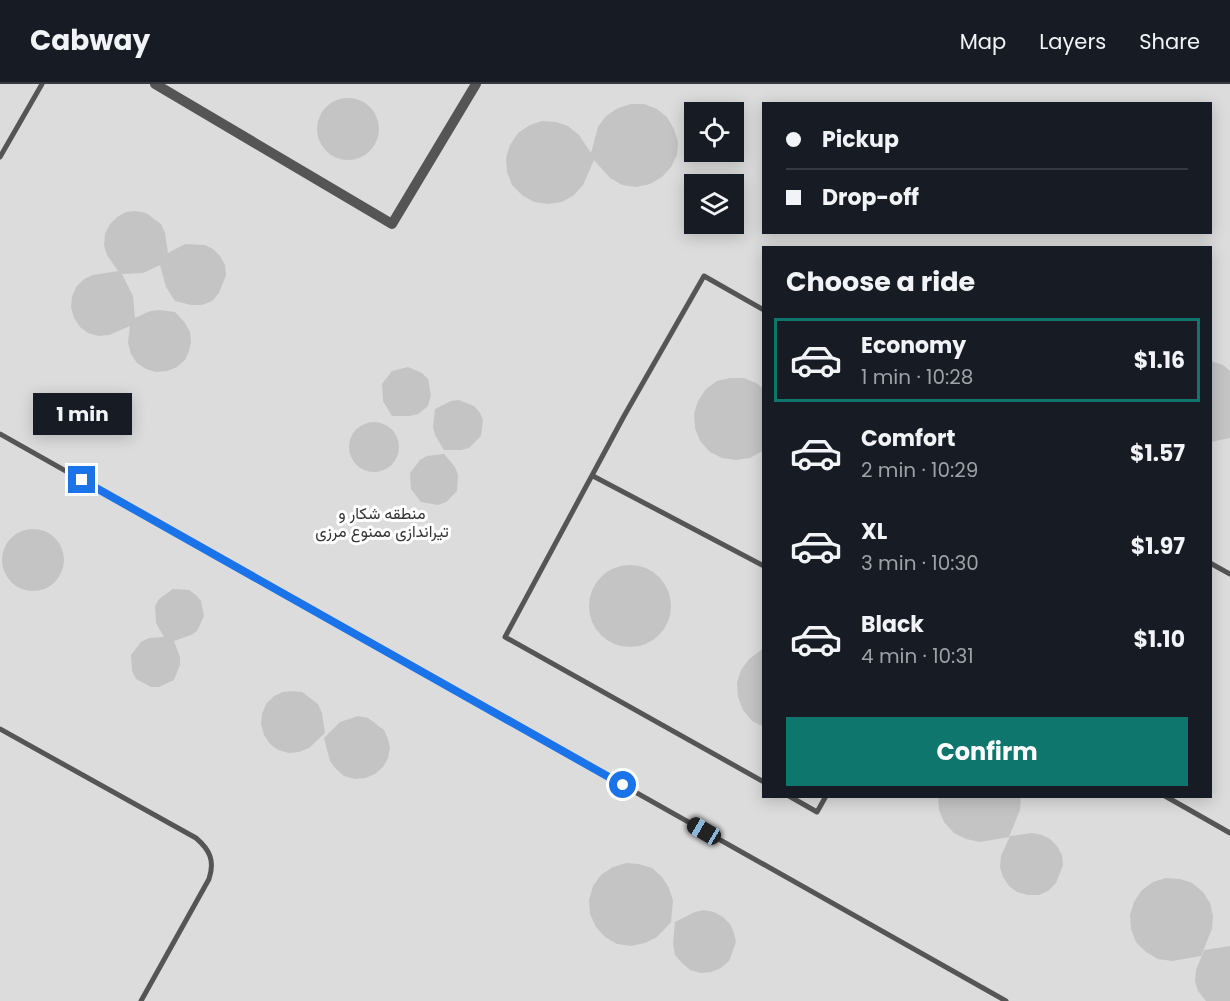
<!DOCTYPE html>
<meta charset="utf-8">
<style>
:root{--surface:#171b24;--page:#242831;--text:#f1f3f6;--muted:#9ea1a6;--line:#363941;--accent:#0f766e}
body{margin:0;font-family:Poppins,Vazirmatn,sans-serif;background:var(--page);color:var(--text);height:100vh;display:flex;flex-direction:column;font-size:22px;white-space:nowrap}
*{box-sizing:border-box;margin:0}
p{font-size:20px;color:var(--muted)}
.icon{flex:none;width:33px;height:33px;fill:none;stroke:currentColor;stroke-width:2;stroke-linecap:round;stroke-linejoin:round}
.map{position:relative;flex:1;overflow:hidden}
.side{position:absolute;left:762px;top:162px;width:450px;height:552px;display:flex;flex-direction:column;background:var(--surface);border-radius:0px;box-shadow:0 3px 15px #0003}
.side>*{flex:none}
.hud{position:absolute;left:762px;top:18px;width:450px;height:132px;border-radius:0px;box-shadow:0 3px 15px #0003;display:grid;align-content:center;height:132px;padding:0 24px;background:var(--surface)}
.controls{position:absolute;left:684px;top:18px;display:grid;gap:12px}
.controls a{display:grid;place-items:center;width:60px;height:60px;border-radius:0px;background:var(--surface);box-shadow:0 3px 15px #0003;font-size:30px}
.end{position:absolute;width:27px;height:27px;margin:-14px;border:8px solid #1a73e8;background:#fff;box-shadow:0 0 0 3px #fff}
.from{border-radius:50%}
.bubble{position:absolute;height:42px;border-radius:0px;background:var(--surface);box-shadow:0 3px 15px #0003;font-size:20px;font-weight:700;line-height:42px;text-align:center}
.car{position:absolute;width:18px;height:36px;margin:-18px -9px;border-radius:8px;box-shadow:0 0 4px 2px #0007;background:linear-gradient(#222 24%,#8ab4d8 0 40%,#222 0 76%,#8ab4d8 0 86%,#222 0)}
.hud b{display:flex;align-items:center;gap:21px;height:57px;font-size:22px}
.hud b+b{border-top:2px solid var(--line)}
.hud i{width:15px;height:15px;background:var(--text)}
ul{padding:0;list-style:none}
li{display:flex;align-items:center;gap:18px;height:84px;margin:0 12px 9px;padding:0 12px;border:3px solid transparent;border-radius:0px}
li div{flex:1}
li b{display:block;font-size:22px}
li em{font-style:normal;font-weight:700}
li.selected{border-color:var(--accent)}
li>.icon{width:54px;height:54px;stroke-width:1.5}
h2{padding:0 24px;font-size:27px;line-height:72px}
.action{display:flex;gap:12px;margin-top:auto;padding:12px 24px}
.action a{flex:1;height:69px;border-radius:0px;background:var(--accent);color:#fff;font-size:24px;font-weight:700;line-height:69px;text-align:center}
header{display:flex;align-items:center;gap:36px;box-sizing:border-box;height:84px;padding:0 30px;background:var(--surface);border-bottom:2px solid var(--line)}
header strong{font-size:28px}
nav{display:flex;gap:33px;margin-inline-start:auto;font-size:21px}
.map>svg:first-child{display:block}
.green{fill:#dcdcdc;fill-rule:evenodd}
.building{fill:#c4c4c4}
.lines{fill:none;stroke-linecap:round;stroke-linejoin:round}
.lane{stroke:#555;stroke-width:5}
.street{stroke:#555;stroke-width:10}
.route{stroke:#1a73e8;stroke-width:8}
.labels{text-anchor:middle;stroke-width:6;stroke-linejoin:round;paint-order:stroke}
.park-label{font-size:16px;fill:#333;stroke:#fff}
</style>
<header>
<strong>Cabway</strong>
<nav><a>Map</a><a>Layers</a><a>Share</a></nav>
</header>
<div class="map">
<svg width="1230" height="917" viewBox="0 0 1230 917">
<rect width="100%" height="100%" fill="#fff"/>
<!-- green -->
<path class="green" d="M 0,0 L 1230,0 L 1230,917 L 0,917 ZM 764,20 L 1210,20 L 1210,148 L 764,148 ZM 694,28 L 734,28 L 734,68 L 694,68 ZM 694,100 L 734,100 L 734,140 L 694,140 ZM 764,164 L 1210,164 L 1210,712 L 764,712 Z"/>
<!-- building -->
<path class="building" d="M317 45a31 31 0 1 1 62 0a31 31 0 1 1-62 0Z
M 631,20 L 644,20 L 657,25 L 667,33 L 674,45 L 678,58 L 677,71 L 671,83 L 662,93 L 650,100 L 636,103 L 622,101 L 610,94 L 594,76 L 583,101 L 574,111 L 562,118 L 548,120 L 534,118 L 522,111 L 512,101 L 507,88 L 506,74 L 510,61 L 518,49 L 530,41 L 542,37 L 556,38 L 568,42 L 579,51 L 591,69 L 598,43 L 606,32 L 618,24 Z
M 136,127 L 146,129 L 161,140 L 165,149 L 168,169 L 185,160 L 205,161 L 213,165 L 220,172 L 225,181 L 226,191 L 219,209 L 212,217 L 202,221 L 191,221 L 175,217 L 166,203 L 160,181 L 143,189 L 122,190 L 133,212 L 135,234 L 150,227 L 160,226 L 175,228 L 185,239 L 190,248 L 191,258 L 189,267 L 185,276 L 177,283 L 167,287 L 156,288 L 146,285 L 137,279 L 131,270 L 128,259 L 130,242 L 109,251 L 99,252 L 88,249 L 80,243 L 74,234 L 71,223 L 72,213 L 76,203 L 84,195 L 93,191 L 118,187 L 107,171 L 104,161 L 105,150 L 110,140 L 117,133 L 126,128 Z
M 1210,277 L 1223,281 L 1230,287 L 1230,354 L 1210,358 Z
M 408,283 L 422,289 L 428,295 L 431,311 L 428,322 L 418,330 L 410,332 L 392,332 L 383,317 L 382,300 L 392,287 Z
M 730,294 L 744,294 L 756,299 L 764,305 L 764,366 L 750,374 L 736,376 L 722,374 L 710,368 L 700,357 L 695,344 L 694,330 L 698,317 L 706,305 L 717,297 Z
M 459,316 L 474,322 L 480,329 L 483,336 L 481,352 L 469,364 L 461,366 L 444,366 L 435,351 L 433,343 L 435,325 L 451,317 Z
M349 363a25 25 0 1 1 50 0a25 25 0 1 1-50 0Z
M 444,370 L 455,383 L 458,391 L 457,407 L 446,418 L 438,421 L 421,418 L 411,405 L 410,389 L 420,376 L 427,372 Z
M2 476a31 31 0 1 1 62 0a31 31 0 1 1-62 0Z
M589 522a41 41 0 1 1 82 0a41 41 0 1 1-82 0Z
M 173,505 L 189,506 L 196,511 L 201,517 L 204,532 L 197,547 L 191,551 L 174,557 L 180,573 L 180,581 L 174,596 L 159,603 L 151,603 L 136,595 L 132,587 L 131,571 L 141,558 L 149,554 L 164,553 L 156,539 L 155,522 L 159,515 Z
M 764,564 L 764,643 L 752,637 L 743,626 L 738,613 L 737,599 L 741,586 L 749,575 Z
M 293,607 L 302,608 L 318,620 L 322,629 L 325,649 L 309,664 L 299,668 L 289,669 L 278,666 L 270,660 L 264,651 L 261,640 L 262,630 L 266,620 L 274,612 L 283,608 Z
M 358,632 L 368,634 L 384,646 L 388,655 L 390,664 L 388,674 L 383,683 L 375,690 L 365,694 L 355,695 L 344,692 L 336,685 L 330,677 L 324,654 L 340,638 Z
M 938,712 L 1021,712 L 1020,726 L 1009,753 L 980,758 L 966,755 L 954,749 L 944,738 L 939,726 Z
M 1032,749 L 1042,751 L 1050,755 L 1057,762 L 1062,771 L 1063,781 L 1056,799 L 1048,807 L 1039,811 L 1028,811 L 1017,808 L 1009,802 L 1003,793 L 1000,783 L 1001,772 L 1010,752 Z
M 626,779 L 639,780 L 652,784 L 662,793 L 669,804 L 673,817 L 671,838 L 657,853 L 645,859 L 631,862 L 617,860 L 605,853 L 596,843 L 590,830 L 589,816 L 593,802 L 601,791 L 613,783 Z
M 1166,794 L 1180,795 L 1192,799 L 1203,808 L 1210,819 L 1213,832 L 1212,845 L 1201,872 L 1172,877 L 1158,875 L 1146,868 L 1136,858 L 1131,845 L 1130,831 L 1134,818 L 1142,806 L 1153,798 Z
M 704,826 L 714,828 L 723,833 L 730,840 L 734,849 L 736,858 L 729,877 L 721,884 L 711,888 L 701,889 L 690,886 L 682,879 L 675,871 L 673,860 L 675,838 L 695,828 Z
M 1230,862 L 1230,917 L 1206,917 L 1198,907 L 1195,897 L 1196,886 L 1204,866 Z"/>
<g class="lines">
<!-- lane -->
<path class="lane" d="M 0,73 L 42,0
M 764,226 L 704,192 L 624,332 L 505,553 L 764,698
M 0,350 L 1006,917
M 593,392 L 764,482
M 1210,479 L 1230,490
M 0,645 L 196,754 C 210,766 215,777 209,795 L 141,917
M 789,712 L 817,728 L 826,712
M 1165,712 L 1230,749"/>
<!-- street -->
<path class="street" d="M 155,0 L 392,140 L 476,0"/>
</g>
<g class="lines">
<!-- route -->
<path class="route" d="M 82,396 L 623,701"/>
</g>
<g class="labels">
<!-- park labels -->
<g class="park-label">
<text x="382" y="435">منطقه شکار و<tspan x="382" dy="18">تیراندازی ممنوع مرزی</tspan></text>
</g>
</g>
</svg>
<div class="controls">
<a><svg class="icon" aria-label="locate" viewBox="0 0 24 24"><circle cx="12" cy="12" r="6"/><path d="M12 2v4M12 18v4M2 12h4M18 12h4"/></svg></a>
<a><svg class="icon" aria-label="layers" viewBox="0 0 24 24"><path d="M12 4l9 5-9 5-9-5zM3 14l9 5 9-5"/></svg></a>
</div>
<i class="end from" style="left:623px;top:701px"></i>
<i class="end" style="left:82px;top:396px"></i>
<div class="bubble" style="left:33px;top:309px;width:99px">1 min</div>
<i class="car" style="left:704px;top:747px;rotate:300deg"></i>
<div class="hud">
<b><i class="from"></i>Pickup</b>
<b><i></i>Drop-off</b>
</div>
<section class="side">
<h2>Choose a ride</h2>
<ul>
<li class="selected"><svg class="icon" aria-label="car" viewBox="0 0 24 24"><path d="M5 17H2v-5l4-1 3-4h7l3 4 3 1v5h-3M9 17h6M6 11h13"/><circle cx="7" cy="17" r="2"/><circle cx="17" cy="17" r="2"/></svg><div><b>Economy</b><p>1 min · 10:28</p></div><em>$1.16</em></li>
<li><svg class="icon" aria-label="car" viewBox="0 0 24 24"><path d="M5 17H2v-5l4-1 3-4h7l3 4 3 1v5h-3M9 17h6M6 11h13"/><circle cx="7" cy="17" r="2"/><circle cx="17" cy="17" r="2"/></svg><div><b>Comfort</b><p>2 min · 10:29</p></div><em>$1.57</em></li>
<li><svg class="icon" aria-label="car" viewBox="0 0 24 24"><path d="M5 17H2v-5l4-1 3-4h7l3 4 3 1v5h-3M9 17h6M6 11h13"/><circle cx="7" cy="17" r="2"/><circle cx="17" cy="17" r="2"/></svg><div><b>XL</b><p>3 min · 10:30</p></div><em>$1.97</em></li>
<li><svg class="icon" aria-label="car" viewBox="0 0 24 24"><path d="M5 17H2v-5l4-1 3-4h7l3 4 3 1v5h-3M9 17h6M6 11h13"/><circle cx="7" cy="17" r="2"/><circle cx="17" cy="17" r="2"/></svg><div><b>Black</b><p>4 min · 10:31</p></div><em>$1.10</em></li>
</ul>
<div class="action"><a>Confirm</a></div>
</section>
</div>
